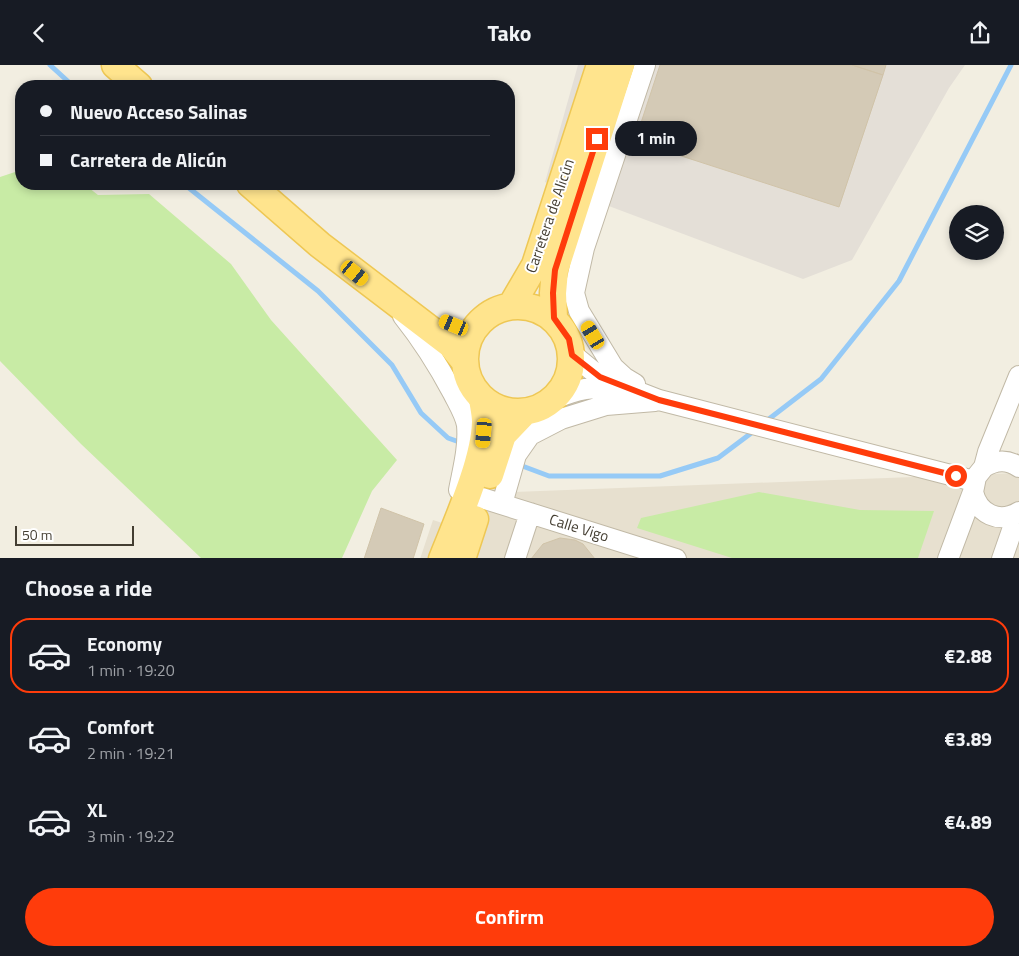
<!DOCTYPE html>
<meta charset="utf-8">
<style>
:root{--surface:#171b24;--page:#20242c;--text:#f1f3f6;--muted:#9ea1a6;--line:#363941;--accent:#ff3c0b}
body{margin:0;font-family:"Titillium Web",sans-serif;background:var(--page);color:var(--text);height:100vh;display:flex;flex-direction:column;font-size:19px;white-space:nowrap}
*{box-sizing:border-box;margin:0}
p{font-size:16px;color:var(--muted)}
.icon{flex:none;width:28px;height:28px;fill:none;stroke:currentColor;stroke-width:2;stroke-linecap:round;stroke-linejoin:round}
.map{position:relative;height:493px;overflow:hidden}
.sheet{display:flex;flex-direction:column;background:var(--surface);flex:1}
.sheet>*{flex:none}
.guide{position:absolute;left:15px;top:15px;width:500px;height:110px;border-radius:20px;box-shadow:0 2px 8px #0003;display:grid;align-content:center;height:110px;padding:0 25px;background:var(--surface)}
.buttons{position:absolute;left:949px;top:140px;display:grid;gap:10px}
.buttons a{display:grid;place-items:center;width:55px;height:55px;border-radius:50%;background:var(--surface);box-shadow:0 2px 8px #0003;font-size:25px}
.scale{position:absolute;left:15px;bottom:12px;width:119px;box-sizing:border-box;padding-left:5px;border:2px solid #443e32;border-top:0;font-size:14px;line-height:18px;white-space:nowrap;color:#443e32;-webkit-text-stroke:4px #fff;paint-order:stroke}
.end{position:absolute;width:22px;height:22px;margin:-11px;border:6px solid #ff3c0b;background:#fff;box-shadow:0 0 0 2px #fff}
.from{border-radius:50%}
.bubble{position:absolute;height:35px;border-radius:18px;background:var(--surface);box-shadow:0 2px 8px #0003;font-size:16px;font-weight:700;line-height:35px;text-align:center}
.car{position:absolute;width:15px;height:30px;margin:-15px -8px;border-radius:6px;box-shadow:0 0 4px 1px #0007;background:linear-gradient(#f5c518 24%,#345 0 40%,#f5c518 0 76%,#345 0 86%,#f5c518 0)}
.guide b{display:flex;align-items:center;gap:18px;height:48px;font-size:19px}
.guide b+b{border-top:1px solid var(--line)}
.guide i{width:12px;height:12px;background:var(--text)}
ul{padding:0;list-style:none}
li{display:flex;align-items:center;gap:15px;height:75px;margin:0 10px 8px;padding:0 15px;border:2px solid transparent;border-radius:20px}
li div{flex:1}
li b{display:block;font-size:19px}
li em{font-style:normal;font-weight:700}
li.current{border-color:var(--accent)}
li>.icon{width:45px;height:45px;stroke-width:1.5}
h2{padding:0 25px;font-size:22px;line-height:60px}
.action{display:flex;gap:10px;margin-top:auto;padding:10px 25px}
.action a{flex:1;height:58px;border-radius:30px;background:var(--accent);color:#fff;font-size:20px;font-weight:700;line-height:58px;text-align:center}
header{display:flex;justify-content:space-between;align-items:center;height:65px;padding:0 25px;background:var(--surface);font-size:22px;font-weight:700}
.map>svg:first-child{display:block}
.residential{fill:#e7e0cf}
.industrial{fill:#e4dfd7}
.green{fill:#c8eba5}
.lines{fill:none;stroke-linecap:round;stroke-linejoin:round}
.stream{stroke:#96caf6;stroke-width:5}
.building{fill:#d4cab6;stroke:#d0c3a8}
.minor-casing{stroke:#c1b9a6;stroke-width:22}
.major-casing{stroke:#eec754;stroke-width:29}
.minor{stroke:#fff;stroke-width:20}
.major{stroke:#ffe48d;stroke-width:26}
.route{stroke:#ff3c0b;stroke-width:6}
.labels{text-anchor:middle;stroke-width:4;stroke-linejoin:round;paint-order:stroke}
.street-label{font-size:15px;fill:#443e32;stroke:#fff}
</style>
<header><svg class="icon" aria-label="back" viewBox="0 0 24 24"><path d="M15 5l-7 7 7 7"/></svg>Tako<svg class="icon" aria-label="share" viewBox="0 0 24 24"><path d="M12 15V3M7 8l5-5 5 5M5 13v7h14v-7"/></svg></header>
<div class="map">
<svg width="1019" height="494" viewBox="0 0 1019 494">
<rect width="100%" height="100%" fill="#f2eee1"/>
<!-- residential -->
<path class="residential" d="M 1019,408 L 1019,493 L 420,494 L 433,455 L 479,470 L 493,425 L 500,422 L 514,427 Z"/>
<!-- industrial -->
<path class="industrial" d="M 578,0 L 965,0 L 949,23 L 852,195 L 803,214 L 545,117 Z"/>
<!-- green -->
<path class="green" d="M 21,105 L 21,119 L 84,119 L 98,130 L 149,129 L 231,199 L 271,255 L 397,395 L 372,426 L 342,493 L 201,493 L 81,379 L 0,296 L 0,112 Z
M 759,427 L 860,445 L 934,446 L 918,493 L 732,493 L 637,463 L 641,453 Z"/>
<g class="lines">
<!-- stream -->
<path class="stream" d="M 50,0 L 73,21
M 184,119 L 318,226 L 392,300 L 421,348 L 448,373 L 462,378
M 765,357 L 821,314 L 899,216 L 1011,0
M 517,399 L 549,411 L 660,411 L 718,393 L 754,366"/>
</g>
<!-- building -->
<path class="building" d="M 660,0 L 852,0 L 883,10 L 839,142 L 635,76 Z
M 852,0 L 886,0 L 883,10 Z
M 381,443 L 424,459 L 413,494 L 364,494 Z
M 560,473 L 575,475 L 583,479 L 595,494 L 531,494 L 543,479 Z"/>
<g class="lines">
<defs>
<path id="minor" d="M 403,251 C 423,276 438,300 453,328 C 458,338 465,349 467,360 C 469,382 463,404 459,425
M 572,289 L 600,312 L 659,335 L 974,416
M 635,319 L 625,313 L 613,302 L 579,246 L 574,228 L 584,183 L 645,0
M 554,334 C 577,324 593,320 618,326
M 984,402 C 996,395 1007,394 1019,402
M 973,427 C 978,449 999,459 1019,447
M 482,433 L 676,494
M 502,439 L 516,390 L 530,370 L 561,354 L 606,340 L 655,336
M 515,494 L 530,448
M 948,494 L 973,427 L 976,412 L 984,402 L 988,387 L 1019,311
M 1002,494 L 1018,448"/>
<path id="major" d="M 115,0 L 139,21
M 250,119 L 320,180 L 451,280 L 465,297
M465 294a53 53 0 1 1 106 0a53 53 0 1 1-106 0Z
M 511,241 L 535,200 L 600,0
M 554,253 L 553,228 L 555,205 L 621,0
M 490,410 L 503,370 L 524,348
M 442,494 C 457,456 484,397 485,357 C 485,349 483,341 482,334
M 462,494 L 475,454"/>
</defs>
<!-- minor casing -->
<use href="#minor" class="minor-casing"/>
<!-- major casing -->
<use href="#major" class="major-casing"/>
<!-- minor -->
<use href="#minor" class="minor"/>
<!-- major -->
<use href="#major" class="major"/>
</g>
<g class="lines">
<!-- route -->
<path class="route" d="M 597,74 L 555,205 L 553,228 L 554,253 L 569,274 L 572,290 L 600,312 L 659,335 L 956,411"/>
</g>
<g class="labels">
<!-- street labels -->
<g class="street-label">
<text transform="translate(550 151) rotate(-71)" y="5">Carretera de Alicún</text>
<text transform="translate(579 463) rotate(17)" y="5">Calle Vigo</text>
</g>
</g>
</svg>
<div class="buttons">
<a><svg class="icon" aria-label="layers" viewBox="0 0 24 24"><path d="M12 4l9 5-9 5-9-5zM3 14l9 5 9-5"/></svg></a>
</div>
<div class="scale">50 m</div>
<i class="end from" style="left:956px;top:411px"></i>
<i class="end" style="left:597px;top:74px"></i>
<div class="bubble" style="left:615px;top:56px;width:82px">1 min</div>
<i class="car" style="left:355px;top:208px;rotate:129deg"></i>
<i class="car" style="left:454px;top:260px;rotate:292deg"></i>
<i class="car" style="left:593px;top:270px;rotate:329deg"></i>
<i class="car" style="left:484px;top:368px;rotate:185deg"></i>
<div class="guide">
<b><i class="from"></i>Nuevo Acceso Salinas</b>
<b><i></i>Carretera de Alicún</b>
</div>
</div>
<section class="sheet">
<h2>Choose a ride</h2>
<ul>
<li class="current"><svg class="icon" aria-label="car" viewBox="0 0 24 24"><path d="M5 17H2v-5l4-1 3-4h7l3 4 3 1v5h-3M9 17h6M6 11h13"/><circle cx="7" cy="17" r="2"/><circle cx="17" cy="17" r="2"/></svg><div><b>Economy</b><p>1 min · 19:20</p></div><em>€2.88</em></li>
<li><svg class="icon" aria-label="car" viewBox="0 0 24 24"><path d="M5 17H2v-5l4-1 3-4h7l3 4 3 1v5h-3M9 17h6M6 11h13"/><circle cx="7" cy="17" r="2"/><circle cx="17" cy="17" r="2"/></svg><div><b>Comfort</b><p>2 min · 19:21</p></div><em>€3.89</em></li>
<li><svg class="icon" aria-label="car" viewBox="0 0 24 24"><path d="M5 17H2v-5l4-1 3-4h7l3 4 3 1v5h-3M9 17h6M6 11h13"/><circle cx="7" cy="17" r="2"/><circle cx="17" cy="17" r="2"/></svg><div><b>XL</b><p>3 min · 19:22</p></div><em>€4.89</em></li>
</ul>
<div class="action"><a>Confirm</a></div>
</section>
